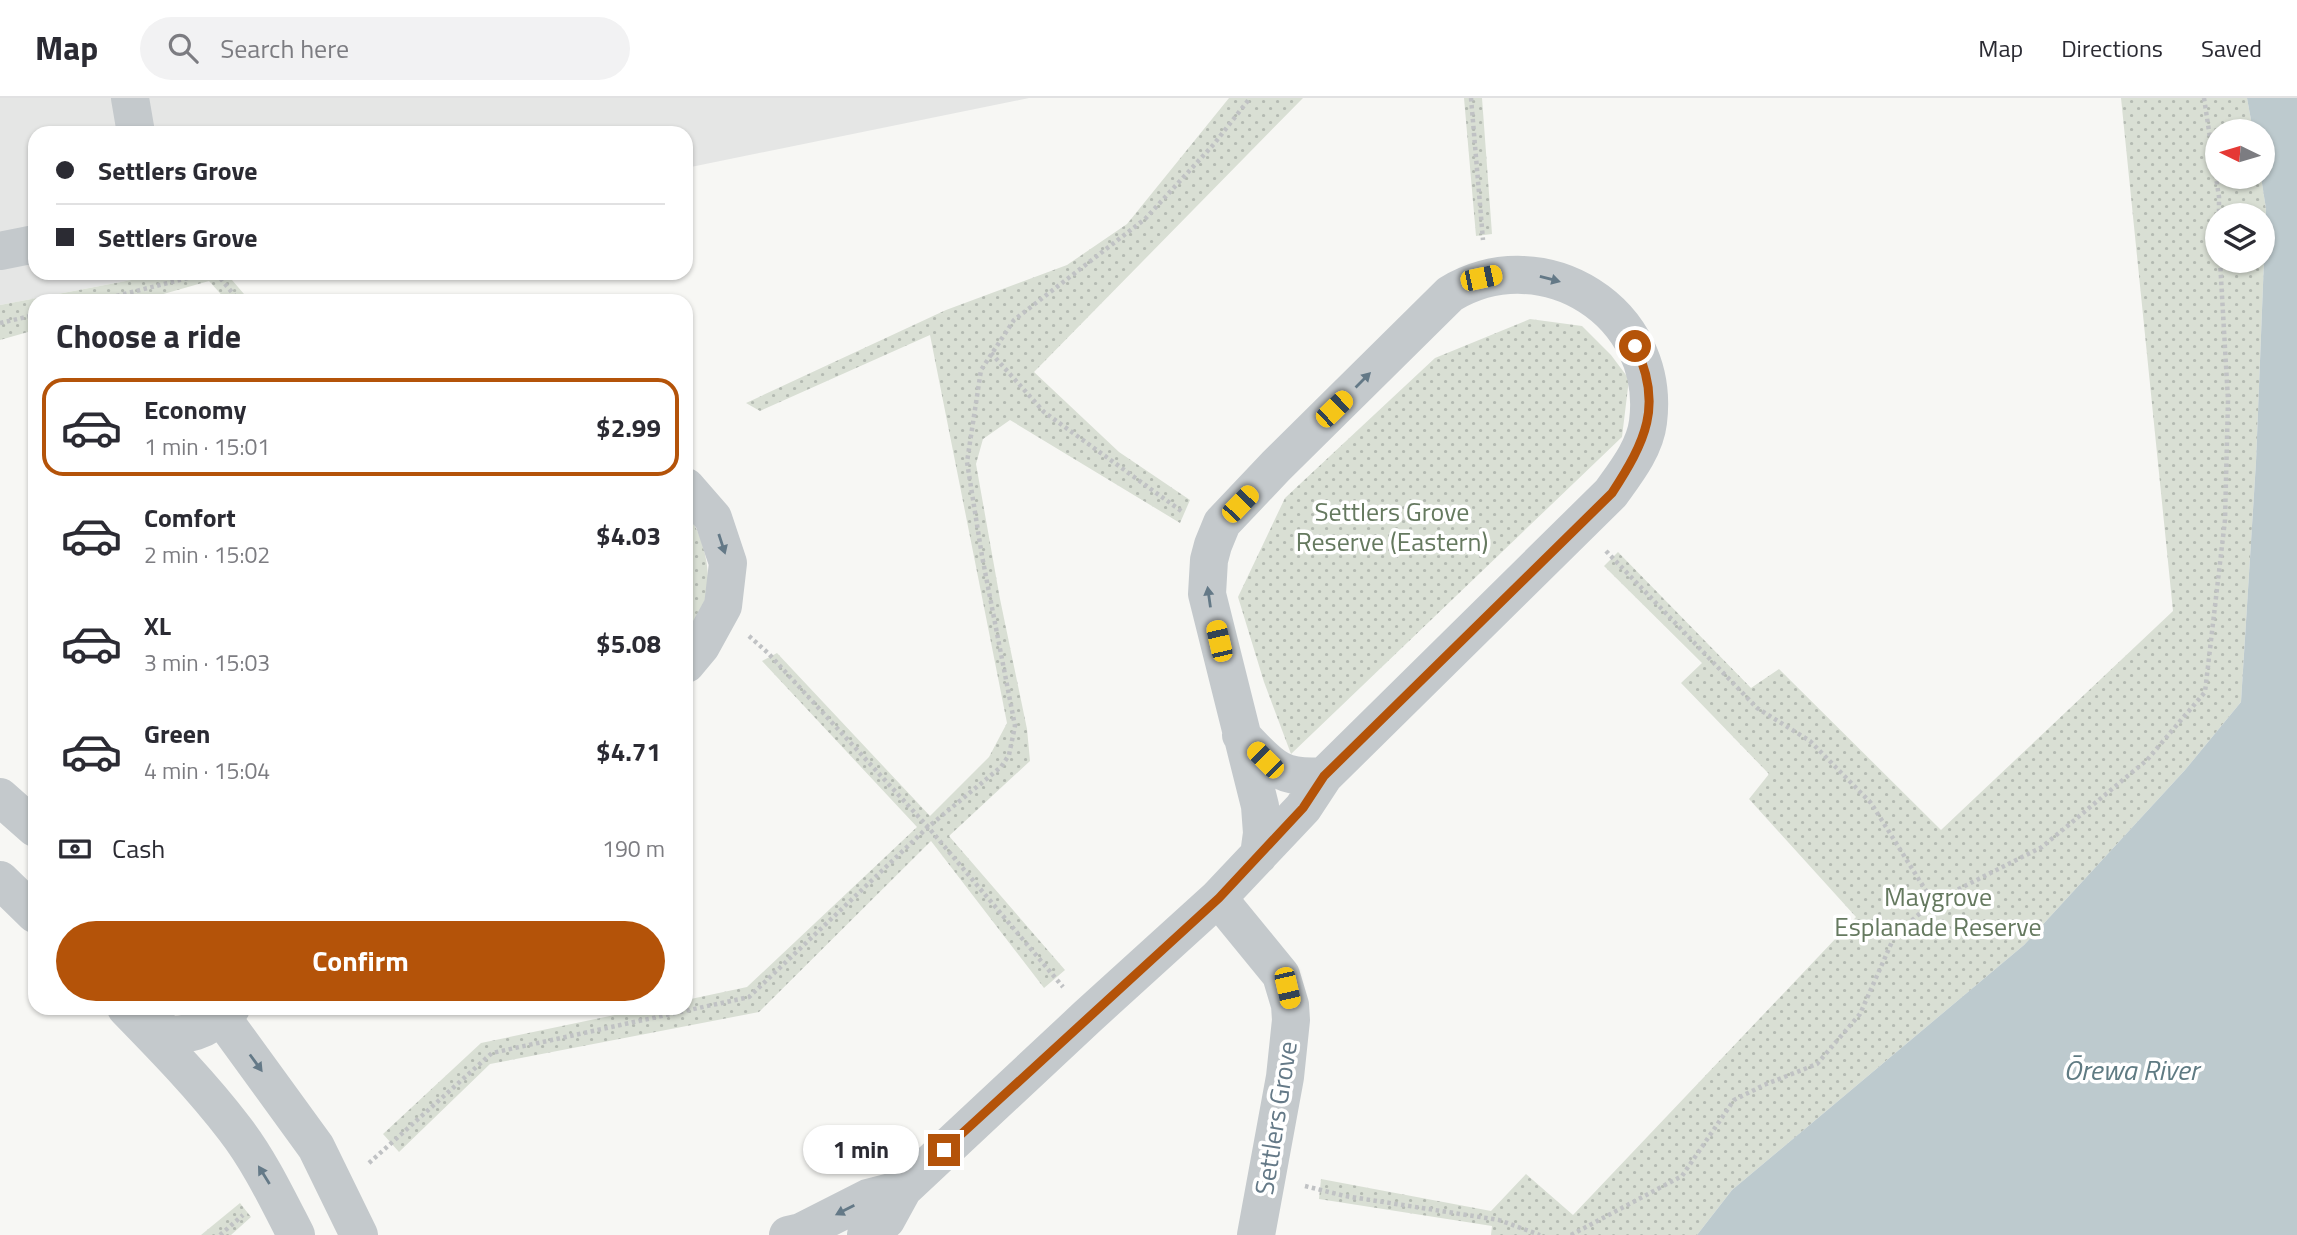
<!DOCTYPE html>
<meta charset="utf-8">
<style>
:root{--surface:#fff;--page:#f2f2f3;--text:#2b2b33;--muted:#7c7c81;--line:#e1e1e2;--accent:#b45309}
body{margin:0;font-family:"Titillium Web",sans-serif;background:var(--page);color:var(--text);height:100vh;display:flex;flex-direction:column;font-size:26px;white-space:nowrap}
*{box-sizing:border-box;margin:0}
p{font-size:23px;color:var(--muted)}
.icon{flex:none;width:38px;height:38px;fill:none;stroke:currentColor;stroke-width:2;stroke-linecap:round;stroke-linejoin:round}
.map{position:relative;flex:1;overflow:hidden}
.panel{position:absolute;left:28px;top:196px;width:665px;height:721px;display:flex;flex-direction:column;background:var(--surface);border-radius:21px;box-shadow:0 2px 5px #0004}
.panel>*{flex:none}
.guide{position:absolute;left:28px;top:28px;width:665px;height:154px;border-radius:21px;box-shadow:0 2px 5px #0004;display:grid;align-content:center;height:154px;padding:0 28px;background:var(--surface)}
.needle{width:46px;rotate:275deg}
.fabs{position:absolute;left:2205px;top:21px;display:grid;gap:14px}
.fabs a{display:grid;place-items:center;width:70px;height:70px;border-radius:50%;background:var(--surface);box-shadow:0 2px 5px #0004;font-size:35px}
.end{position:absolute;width:32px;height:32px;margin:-16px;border:9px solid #b45309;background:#fff;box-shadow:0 0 0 4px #fff}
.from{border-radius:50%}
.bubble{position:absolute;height:49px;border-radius:24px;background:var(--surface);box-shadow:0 2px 5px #0004;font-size:23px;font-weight:700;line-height:49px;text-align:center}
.car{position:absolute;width:21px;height:42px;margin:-21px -10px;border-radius:9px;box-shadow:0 0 5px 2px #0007;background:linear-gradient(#f5c518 24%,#345 0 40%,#f5c518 0 76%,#345 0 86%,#f5c518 0)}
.guide b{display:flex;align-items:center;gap:24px;height:66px;font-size:26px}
.guide b+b{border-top:2px solid var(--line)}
.guide i{width:18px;height:18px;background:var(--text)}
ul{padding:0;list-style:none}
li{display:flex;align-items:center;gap:21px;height:98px;margin:0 14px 10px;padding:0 14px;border:4px solid transparent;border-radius:21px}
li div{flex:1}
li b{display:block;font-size:26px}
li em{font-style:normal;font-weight:700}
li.on{border-color:var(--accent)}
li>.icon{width:63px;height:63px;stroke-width:1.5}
h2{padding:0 28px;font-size:32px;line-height:84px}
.pay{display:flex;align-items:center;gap:18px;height:77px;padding:0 28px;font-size:26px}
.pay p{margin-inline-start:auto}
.button{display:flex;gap:14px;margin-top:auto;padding:14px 28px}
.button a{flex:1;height:80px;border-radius:42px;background:var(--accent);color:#fff;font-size:28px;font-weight:700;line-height:80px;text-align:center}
header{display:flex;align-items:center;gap:42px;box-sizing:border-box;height:98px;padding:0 35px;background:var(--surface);border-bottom:2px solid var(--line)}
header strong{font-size:33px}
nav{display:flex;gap:38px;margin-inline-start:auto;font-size:24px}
.search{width:490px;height:63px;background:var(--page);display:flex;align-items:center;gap:18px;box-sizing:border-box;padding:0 24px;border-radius:38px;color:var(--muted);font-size:26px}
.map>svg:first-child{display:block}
.built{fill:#e5e6e5}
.park{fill:url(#park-dots);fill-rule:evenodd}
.water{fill:#bdcace}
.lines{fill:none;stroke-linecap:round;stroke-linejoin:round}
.path{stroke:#c0c2c4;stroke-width:4.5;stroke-dasharray:3.5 3.5;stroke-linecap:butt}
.minor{stroke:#c4c9cc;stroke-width:38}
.oneway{fill:#647987}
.route{stroke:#b45309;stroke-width:9}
.labels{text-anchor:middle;stroke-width:7;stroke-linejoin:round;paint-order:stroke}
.park-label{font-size:26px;fill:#65795f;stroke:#fff}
.street-label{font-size:26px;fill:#647987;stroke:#fff}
.water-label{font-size:28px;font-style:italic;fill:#5f7b83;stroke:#fff}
</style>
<header>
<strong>Map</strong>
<div class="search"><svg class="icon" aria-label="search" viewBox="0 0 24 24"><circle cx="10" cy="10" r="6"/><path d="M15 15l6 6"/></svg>Search here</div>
<nav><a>Map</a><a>Directions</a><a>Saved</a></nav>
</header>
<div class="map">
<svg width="2297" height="1137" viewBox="0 0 2297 1137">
<defs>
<pattern id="park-dots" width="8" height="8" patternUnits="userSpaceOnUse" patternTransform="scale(1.75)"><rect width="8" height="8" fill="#d9dfd4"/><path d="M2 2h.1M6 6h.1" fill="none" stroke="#b4bab2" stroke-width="1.8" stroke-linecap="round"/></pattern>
</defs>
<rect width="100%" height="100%" fill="#f7f7f4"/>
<!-- built -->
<path class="built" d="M 0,0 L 1029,0 L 686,70 L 686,35 L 35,35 L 35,175 L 168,175 L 0,207 Z"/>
<!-- park -->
<path class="park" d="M 1229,0 L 1303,0 L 1034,274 L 1119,354 L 1190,402 L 1180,425 L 1010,322 L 983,341 L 976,366 L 1000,501 L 1027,631 L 1030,663 L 949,738 L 1065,872 L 1044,890 L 931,743 L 759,914 L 490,966 L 399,1054 L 383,1036 L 481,945 L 648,910 L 686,910 L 686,902 L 747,889 L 917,729 L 762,563 L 777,555 L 930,718 L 989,659 L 1007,625 L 930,237 L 760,313 L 746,305 L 946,212 L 1067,167 L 1127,126 Z
M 1464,0 L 1482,0 L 1492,136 L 1476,138 Z
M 2121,0 L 2247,0 L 2253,33 L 2217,33 L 2217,79 L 2261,79 L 2266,111 L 2256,364 L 2241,604 L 2185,672 L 2024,847 L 1732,1092 L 1697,1137 L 1491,1137 L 1492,1128 L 1319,1101 L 1321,1081 L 1491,1113 L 1526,1076 L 1573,1117 L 1856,819 L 1749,701 L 1769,676 L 1681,585 L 1702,565 L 1604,468 L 1618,454 L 1751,590 L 1779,571 L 1941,732 L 2173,513 ZM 2217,117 L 2263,117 L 2263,163 L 2217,163 Z
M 168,175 L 226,175 L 250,203 L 227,203 L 209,183 L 139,203 L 35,203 L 35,232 L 0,242 L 0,207 Z
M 1530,221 L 1582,228 L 1611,257 L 1629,281 L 1622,339 L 1291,656 L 1264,584 L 1238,499 L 1285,400 L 1435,260 Z
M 686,414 C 704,437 713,476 705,504 C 701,518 692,532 686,545 Z
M 240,1105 L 251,1119 L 231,1137 L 201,1137 Z"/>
<!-- water -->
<path class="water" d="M 2247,0 L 2297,0 L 2297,1137 L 1697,1137 L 1732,1092 L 2024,847 L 2185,672 L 2241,604 L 2256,364 L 2266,111 L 2261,79 L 2263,79 L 2263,33 L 2253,33 Z"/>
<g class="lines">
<!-- path -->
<path class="path" d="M 1471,0 L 1483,142
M 2204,0 L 2219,99 L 2219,117
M 216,175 L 239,203
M 96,203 L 208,175
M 0,225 L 35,217
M 991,255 L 1044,314 L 1184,415
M 1606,453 L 1757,610 L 1810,643 L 1871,705 L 1933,804
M 749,538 L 768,555 L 928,729 L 1063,889
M 369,1065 L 492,955 L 749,899 L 928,729 L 1001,669 L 1009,657 L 1015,628 L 982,458 L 967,364 L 981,272 L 1014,222 L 1145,121 L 1214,46 L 1250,0
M 1305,1088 L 1345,1098 L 1499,1122 L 1540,1137
M 220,1137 L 243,1117
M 1571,1137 L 1682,1078 L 1734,1002 L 1764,987 L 1817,966 L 1860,916 L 1895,837 L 1933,804 L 2042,749 L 2147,662 L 2205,594 L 2225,422 L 2228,302 L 2220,163"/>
<!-- minor -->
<path class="minor" d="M 130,0 L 136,35
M 0,153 L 35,146
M 686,389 L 713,420 L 728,465 L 723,508 L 701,548 L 686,566
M 1241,637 C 1270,667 1279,682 1324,678 L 1611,395 C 1626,374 1645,350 1648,324 C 1662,214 1543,140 1450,196 L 1276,368 L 1222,425 L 1213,447 L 1209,462 L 1207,496 L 1260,708 L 1262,735 L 1259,757
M 0,699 L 35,730
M 0,782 L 35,816
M 1218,800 L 1281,877 L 1290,907 L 1291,922 L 1285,979 L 1256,1137
M 126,910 C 163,948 202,988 234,1030 C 259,1062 277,1100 296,1137
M 215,910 L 316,1049 L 359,1137
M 156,921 L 153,937 C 189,938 204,935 231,910
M 788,1137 L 801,1134 L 868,1100 L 903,1091
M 866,1137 L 886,1122 L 903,1091 L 1087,919 L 1218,800 L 1303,710 L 1324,678"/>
</g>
<!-- one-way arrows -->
<defs><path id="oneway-solid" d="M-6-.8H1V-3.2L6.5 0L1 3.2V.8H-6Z" transform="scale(1.75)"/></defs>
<g class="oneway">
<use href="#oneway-solid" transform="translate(1550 181) rotate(15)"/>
<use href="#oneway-solid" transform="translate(1363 282) rotate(-45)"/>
<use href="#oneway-solid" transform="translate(722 446) rotate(72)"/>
<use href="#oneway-solid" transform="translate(1209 499) rotate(-98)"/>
<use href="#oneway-solid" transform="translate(256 965) rotate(54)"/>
<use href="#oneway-solid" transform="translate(264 1077) rotate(-122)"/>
<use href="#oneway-solid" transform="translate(845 1112) rotate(153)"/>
</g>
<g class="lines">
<!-- route -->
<path class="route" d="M 944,1052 L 1219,800 L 1303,710 L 1324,678 L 1612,395 C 1645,344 1664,307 1635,248"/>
</g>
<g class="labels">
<!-- park labels -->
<g class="park-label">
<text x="1392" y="423">Settlers Grove<tspan x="1392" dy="30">Reserve (Eastern)</tspan></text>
<text x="1938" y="808">Maygrove<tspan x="1938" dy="30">Esplanade Reserve</tspan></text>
</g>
<!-- street labels -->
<g class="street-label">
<text transform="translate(1276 1020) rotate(-81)" y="9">Settlers Grove</text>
</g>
<!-- water labels -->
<g class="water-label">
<text x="2131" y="982">Ōrewa River</text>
</g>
</g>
</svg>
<div class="fabs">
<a><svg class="needle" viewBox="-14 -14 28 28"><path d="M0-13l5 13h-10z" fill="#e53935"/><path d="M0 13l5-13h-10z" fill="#7c7c81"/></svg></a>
<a><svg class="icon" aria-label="layers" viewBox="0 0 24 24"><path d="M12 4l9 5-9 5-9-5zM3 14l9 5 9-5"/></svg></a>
</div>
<i class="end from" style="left:1635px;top:248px"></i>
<i class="end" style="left:944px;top:1052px"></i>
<div class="bubble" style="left:803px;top:1027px;width:116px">1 min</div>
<i class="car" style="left:1481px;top:180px;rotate:78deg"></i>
<i class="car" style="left:1334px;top:311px;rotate:46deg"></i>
<i class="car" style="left:1240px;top:406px;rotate:44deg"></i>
<i class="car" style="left:1219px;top:543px;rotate:347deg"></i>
<i class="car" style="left:1265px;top:662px;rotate:315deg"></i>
<i class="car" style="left:1287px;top:890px;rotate:167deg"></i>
<div class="guide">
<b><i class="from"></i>Settlers Grove</b>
<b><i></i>Settlers Grove</b>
</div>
<section class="panel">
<h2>Choose a ride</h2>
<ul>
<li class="on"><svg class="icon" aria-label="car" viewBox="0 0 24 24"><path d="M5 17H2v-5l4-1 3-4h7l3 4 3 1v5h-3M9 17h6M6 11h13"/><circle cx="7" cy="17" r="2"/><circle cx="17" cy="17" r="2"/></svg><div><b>Economy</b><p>1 min · 15:01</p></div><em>$2.99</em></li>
<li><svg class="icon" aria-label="car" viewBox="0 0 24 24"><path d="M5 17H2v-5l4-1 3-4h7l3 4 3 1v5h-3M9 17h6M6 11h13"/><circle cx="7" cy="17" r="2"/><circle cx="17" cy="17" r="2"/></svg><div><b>Comfort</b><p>2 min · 15:02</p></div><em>$4.03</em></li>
<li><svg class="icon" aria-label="car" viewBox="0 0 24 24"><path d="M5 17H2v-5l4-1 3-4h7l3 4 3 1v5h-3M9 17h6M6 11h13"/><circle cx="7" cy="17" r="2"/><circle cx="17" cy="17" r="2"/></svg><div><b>XL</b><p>3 min · 15:03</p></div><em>$5.08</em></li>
<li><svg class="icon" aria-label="car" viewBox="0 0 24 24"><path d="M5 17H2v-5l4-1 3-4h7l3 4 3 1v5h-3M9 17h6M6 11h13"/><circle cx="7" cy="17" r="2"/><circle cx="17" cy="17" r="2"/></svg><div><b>Green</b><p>4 min · 15:04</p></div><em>$4.71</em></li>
</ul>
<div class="pay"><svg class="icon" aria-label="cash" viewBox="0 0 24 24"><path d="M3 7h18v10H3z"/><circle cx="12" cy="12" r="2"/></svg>Cash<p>190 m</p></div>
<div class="button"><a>Confirm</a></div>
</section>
</div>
